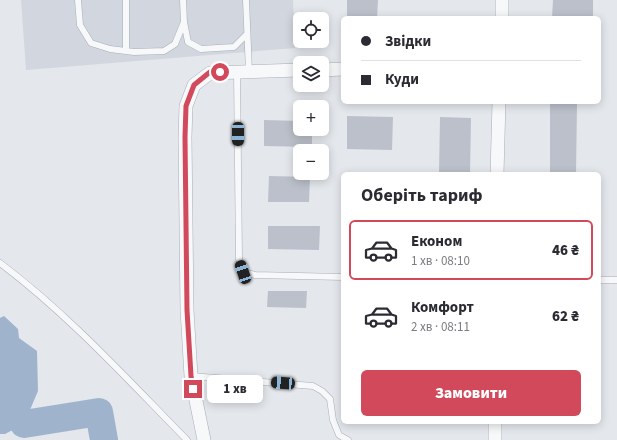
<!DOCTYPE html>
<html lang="uk">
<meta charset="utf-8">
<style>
:root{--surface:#fff;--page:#f7f7f7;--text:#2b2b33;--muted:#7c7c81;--line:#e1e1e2;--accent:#d1495b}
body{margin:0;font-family:"Source Sans 3",sans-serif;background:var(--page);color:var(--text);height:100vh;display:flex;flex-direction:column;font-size:15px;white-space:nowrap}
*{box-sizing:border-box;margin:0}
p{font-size:13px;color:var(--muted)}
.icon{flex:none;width:22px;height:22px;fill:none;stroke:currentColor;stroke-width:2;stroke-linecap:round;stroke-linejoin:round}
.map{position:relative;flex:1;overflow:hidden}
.side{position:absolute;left:341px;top:172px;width:260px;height:252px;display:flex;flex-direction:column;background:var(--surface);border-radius:6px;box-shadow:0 2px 10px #0003}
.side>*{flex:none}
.hud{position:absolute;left:341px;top:16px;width:260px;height:88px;border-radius:6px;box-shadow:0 2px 10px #0003;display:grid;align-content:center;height:88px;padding:0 20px;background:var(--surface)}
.fabs{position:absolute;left:293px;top:12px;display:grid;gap:8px}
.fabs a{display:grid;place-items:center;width:36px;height:36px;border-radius:6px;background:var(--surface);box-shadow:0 2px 10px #0003;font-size:20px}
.end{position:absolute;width:18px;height:18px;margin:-9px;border:5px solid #d1495b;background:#fff;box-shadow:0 0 0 2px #fff}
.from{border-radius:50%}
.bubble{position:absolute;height:28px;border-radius:6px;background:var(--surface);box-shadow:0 2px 10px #0003;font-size:13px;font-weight:800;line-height:28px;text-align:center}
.car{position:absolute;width:12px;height:24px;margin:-12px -6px;border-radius:5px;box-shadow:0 0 3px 1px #0007;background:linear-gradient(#222 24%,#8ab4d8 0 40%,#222 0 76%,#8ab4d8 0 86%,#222 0)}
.hud b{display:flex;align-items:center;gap:14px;height:38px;font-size:15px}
.hud b+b{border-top:1px solid var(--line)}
.hud i{width:10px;height:10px;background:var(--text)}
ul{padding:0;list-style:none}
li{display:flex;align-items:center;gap:12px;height:60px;margin:0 8px 6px;padding:0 12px;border:2px solid transparent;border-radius:6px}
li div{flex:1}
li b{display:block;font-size:15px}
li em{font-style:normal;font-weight:800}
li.active{border-color:var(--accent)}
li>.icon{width:36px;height:36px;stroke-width:1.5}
h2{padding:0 20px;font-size:18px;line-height:48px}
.button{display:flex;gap:8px;margin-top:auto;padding:8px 20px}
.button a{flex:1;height:46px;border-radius:6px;background:var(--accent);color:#fff;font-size:16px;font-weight:800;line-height:46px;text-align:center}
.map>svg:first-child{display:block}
.built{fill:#d2d6de}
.water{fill:#9fb4cc}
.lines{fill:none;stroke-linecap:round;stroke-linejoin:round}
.river{stroke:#9fb4cc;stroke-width:28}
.building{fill:#bbc0ca}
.service-casing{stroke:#a9aeb7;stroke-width:7}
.minor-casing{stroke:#a9aeb7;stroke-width:14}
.service{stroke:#f7f8fa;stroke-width:6}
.minor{stroke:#f7f8fa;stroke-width:13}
.route{stroke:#d1495b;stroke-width:5}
</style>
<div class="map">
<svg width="617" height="440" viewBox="0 0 617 440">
<rect width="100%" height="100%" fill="#e4e7ec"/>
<!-- built -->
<path class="built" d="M 21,0 L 293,0 L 295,48 L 26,70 Z"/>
<!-- water -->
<path class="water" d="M 4,316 L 18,329 L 19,338 L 37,351 L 38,391 L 24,424 L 5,434 L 0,434 L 0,318 Z"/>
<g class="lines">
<!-- river -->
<path class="river" d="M 24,424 L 99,412 L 104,440"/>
</g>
<!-- building -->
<path class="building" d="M 347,0 L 378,0 L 377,18 L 347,18 Z
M 553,0 L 593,0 L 593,18 L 552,18 Z
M 550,102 L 577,102 L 576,174 L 550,174 Z
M 347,116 L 393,117 L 392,150 L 347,149 Z
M 440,117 L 471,118 L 470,174 L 439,174 Z
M 264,120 L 300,121 L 300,129 L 312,129 L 312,147 L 264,146 Z
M 269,176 L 310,177 L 309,202 L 268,202 Z
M 268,226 L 320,226 L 319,250 L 268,249 Z
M 268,291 L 307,291 L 306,308 L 267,307 Z"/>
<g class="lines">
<defs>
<path id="service" d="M 78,0 L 80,25 L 91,43 L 110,49 L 134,52 L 164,51 L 175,44 L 184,22
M 126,0 L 126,51
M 183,0 L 184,22 L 188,42 L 201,49 L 234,47 L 247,34
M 246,0 L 249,72
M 237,72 L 239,259 L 243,272 L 255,275 L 343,277
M 0,263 C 69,315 127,379 187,440
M 599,280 L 617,280
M 191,376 L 313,386 L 322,391 L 330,399 L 333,420 L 339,435 L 348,440"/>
<path id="minor" d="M 502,18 L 502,0
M 322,70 L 343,69
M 497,174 L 499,102
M 495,422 L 495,440
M 204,440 L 191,376 L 187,310 L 185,137 L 186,106 L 194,85 L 210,73 L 300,70"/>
</defs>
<!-- service casing -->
<use href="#service" class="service-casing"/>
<!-- minor casing -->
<use href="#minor" class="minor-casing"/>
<!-- service -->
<use href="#service" class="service"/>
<!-- minor -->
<use href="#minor" class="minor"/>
</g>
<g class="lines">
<!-- route -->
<path class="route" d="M 193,389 L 191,376 L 187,310 L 185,137 L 186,106 L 194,85 L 210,72 L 220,72"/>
</g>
</svg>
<div class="fabs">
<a><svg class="icon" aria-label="locate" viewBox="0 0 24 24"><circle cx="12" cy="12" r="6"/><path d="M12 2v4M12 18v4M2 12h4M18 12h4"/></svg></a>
<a><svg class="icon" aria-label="layers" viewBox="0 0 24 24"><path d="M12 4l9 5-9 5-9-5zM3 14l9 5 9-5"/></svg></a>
<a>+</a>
<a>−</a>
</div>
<i class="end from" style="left:220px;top:72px"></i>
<i class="end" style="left:193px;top:389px"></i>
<div class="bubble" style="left:207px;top:375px;width:56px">1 хв</div>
<i class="car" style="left:238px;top:134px;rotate:180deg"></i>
<i class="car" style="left:243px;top:272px;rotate:341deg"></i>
<i class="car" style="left:283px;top:383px;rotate:274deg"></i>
<div class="hud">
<b><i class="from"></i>Звідки</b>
<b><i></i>Куди</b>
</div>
<section class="side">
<h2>Оберіть тариф</h2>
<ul>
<li class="active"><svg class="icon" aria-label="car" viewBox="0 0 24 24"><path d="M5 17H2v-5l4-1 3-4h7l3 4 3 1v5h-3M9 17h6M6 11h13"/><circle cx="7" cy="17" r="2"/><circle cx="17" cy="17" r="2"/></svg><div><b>Економ</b><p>1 хв · 08:10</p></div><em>46 ₴</em></li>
<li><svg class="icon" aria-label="car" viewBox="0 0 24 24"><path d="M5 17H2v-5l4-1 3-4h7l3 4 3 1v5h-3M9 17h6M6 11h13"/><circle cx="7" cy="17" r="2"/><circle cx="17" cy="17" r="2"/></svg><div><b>Комфорт</b><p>2 хв · 08:11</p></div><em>62 ₴</em></li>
</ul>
<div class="button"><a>Замовити</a></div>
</section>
</div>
